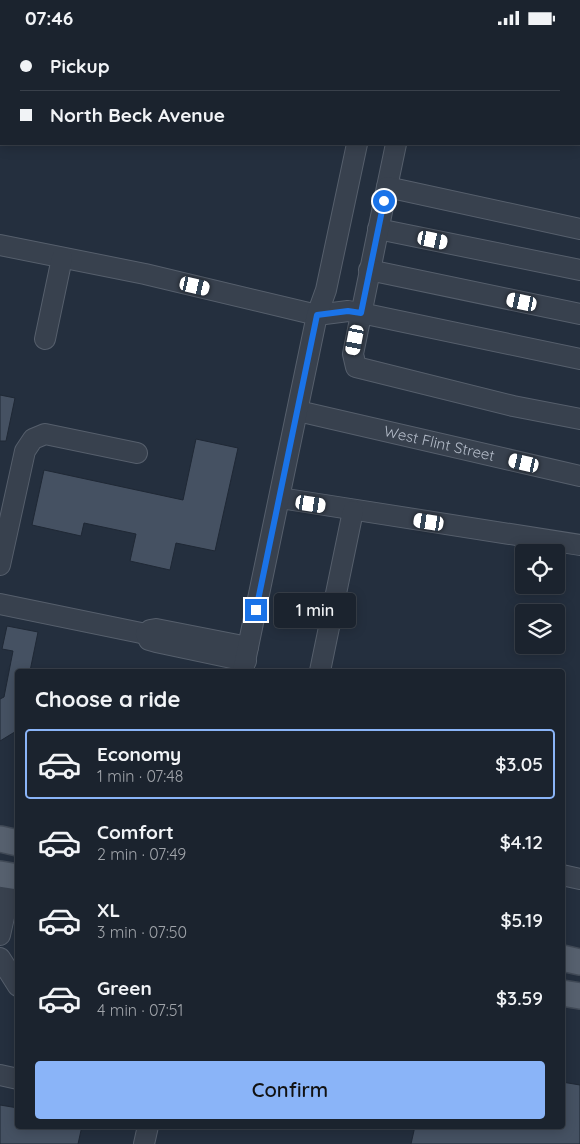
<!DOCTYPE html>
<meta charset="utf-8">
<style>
:root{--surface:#1b232e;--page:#242b36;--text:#f1f3f6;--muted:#a0a4aa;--line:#39404a;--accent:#8ab4f8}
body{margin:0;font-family:Quicksand,sans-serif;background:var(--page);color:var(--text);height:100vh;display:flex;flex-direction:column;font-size:19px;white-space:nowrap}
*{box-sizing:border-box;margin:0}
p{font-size:16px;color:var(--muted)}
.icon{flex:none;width:28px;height:28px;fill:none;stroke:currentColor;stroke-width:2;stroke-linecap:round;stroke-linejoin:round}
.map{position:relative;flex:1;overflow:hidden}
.details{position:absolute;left:15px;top:634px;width:550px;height:460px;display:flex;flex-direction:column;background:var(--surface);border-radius:5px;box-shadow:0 2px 12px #0003,0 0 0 1px var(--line)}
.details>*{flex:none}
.banner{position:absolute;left:0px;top:0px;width:580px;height:110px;box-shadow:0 2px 12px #0003,0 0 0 1px var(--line);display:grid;align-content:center;height:110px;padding:0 20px;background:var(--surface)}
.buttons{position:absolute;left:515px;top:509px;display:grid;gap:10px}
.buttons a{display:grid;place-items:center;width:50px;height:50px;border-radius:5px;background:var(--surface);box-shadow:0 2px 12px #0003,0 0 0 1px var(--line);font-size:25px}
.end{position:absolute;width:22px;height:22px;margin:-11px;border:6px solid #1a73e8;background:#fff;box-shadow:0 0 0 2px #fff}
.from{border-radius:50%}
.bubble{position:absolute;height:35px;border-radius:5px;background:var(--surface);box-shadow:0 2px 12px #0003,0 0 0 1px var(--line);font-size:16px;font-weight:600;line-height:35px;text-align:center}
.car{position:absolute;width:15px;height:30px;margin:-15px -8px;border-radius:6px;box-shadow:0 0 4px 1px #0007;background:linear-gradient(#fff 24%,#345 0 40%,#fff 0 76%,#345 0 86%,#fff 0)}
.banner b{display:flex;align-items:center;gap:18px;height:48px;font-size:19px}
.banner b+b{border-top:1px solid var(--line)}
.banner i{width:12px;height:12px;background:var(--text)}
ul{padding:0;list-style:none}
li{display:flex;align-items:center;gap:15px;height:70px;margin:0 10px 8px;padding:0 10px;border:2px solid transparent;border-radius:5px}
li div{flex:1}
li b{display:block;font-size:19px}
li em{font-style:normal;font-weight:600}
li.on{border-color:var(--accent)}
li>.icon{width:45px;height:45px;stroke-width:1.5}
h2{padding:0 20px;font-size:22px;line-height:60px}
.cta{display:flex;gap:10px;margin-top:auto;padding:10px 20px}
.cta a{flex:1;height:58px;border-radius:5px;background:var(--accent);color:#111;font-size:20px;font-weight:600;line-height:58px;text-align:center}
.status{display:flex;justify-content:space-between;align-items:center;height:35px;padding:0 25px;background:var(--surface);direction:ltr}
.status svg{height:14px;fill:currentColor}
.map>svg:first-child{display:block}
.building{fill:#455162;stroke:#1f2835}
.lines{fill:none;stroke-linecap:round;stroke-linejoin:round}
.minor-casing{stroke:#565f6c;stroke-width:22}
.major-casing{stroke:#414a57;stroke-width:28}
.minor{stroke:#38414e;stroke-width:20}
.major{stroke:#56606e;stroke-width:25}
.route{stroke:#1a73e8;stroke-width:6}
.labels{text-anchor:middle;stroke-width:5;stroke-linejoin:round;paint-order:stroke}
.street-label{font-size:15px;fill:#b4bcc9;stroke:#1d2633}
</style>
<div class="status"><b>07:46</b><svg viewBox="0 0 49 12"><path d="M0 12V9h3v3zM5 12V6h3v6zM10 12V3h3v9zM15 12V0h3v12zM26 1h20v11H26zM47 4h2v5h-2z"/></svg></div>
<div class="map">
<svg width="580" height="1109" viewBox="0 0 580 1109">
<rect width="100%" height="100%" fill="#242f3e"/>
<!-- building -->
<path class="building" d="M 0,360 L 15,363 L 6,406 L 0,406 Z
M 196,404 L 238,413 L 215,516 L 176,508 L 170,535 L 130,526 L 136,499 L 84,488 L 81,501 L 32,490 L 44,435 L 183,465 Z
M 7,591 L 38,597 L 30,636 L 18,636 L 18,695 L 0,706 L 0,664 L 4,662 L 13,616 L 2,614 Z
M 562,1047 L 580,1050 L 580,1109 L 411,1109 L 415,1091 L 562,1091 Z
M 0,1070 L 18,1073 L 18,1091 L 82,1091 L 78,1109 L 0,1109 Z"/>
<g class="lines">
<defs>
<g id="minor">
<path d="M 380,1 L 380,0"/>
<path d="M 387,152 L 396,109"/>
<path d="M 378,194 L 580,235"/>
<path d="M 580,194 L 387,152 L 353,319 L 356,332 L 513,371 L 580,384"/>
<path d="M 0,210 L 145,239 L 317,280 L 348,276 L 361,278 L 580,324"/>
<path d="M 369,235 L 580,279"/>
<path d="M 45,304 L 62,223"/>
<path id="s1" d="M 298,376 L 580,441"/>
<path d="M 280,463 L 580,510"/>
<path d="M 0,530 L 25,416 L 33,404 L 45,399 L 137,418"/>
<path d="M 0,569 L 146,599"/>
<path d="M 246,626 L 156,607 L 149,605 L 146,599 L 150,595 L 156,594 L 248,612"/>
<path d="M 243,636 L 317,280 L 326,255 L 357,109"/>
<path d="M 320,636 L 353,476"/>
<path d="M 562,840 L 580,844"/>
<path d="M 0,900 L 13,841"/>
<path d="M 0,923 L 18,951"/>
<path d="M 0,1040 L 18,1044"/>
<path d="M 144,1109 L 148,1091"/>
</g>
<path id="major" d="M 0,804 L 18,808
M 0,839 L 18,842
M 562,923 L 580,927
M 562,958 L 580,961"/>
</defs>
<!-- minor casing -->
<use href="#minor" class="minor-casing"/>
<!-- major casing -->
<use href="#major" class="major-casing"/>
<!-- minor -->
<use href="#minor" class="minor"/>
<!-- major -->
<use href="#major" class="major"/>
</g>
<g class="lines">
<!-- route -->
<path class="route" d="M 256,575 L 317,280 L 348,276 L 361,278 L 384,166"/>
</g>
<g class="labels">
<!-- street labels -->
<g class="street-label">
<text dy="5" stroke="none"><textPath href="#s1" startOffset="145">West Flint Street</textPath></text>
</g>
</g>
</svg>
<div class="buttons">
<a><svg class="icon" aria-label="locate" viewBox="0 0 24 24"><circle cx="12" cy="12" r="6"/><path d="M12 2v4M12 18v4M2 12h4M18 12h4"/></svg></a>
<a><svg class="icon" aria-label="layers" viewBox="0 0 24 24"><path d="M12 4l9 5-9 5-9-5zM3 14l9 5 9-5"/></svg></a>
</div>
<i class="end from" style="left:384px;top:166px"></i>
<i class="end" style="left:256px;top:575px"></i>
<div class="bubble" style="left:274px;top:558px;width:82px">1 min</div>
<i class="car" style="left:433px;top:205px;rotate:102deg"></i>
<i class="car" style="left:195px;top:251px;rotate:103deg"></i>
<i class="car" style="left:522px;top:267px;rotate:282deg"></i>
<i class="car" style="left:355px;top:305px;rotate:191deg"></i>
<i class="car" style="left:524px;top:428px;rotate:283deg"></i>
<i class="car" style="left:311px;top:469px;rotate:99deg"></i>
<i class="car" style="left:429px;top:487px;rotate:279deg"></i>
<div class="banner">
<b><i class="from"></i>Pickup</b>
<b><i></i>North Beck Avenue</b>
</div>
<section class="details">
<h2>Choose a ride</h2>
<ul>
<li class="on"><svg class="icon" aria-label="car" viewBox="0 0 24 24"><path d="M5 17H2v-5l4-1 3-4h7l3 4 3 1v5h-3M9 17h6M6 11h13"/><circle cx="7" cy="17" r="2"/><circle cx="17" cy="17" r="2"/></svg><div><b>Economy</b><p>1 min · 07:48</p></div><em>$3.05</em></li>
<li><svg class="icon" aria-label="car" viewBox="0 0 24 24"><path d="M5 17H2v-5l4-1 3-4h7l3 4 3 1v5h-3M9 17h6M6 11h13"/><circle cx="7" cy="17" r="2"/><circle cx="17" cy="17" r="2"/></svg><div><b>Comfort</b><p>2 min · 07:49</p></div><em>$4.12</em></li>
<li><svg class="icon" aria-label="car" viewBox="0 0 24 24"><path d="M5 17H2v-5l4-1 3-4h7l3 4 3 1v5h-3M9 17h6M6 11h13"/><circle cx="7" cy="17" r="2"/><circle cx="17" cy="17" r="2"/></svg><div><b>XL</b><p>3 min · 07:50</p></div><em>$5.19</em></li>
<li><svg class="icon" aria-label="car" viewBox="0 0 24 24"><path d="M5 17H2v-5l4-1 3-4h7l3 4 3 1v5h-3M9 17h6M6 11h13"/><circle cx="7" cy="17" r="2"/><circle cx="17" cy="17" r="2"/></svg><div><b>Green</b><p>4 min · 07:51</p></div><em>$3.59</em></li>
</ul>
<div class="cta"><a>Confirm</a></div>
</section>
</div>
